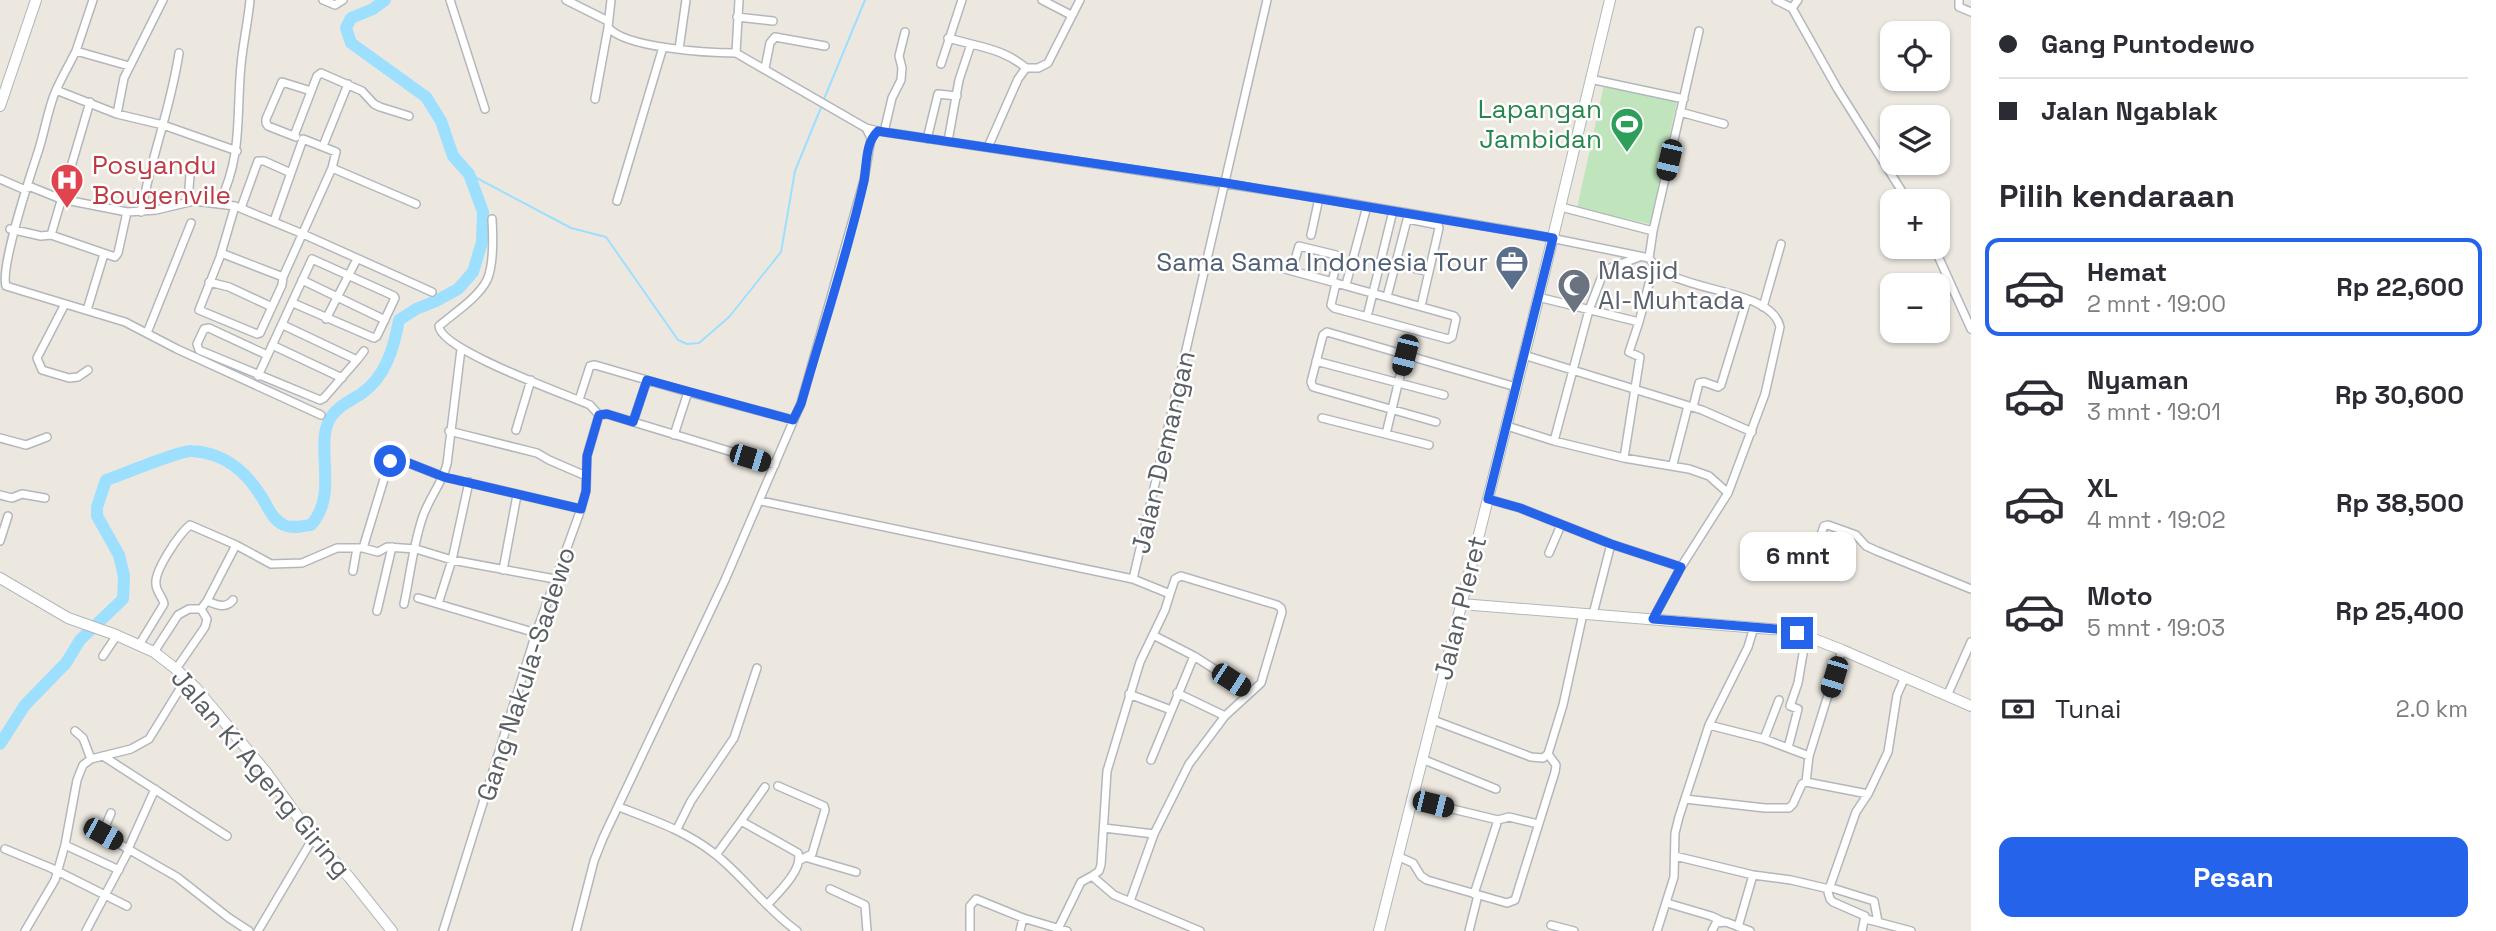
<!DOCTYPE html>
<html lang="id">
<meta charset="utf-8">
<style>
:root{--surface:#fff;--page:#f7f7f7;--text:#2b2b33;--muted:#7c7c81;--line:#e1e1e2;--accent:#2563eb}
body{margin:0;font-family:"Space Grotesk",sans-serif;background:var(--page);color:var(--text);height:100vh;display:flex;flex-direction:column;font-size:26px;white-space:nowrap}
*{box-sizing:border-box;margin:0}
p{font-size:23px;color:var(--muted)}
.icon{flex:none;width:38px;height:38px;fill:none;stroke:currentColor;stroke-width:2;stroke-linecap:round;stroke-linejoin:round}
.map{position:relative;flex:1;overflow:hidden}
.panel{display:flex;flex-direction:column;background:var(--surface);width:525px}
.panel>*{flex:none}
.banner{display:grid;align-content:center;height:154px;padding:0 28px;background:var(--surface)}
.controls{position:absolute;left:1880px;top:21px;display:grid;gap:14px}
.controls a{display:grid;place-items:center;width:70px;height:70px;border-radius:14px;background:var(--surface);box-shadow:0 2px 5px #0004;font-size:35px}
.end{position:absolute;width:32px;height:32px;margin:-16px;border:9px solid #2563eb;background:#fff;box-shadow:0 0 0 4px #fff}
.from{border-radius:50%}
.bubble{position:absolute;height:49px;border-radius:14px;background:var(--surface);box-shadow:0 2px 5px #0004;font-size:23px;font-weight:600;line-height:49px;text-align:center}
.car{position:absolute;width:21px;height:42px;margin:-21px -10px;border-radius:9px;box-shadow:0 0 5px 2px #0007;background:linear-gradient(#222 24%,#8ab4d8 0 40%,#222 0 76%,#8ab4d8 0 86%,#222 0)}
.banner b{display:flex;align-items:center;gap:24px;height:66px;font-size:26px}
.banner b+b{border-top:2px solid var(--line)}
.banner i{width:18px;height:18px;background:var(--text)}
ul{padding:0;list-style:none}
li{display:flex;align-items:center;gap:21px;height:98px;margin:0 14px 10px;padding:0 14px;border:4px solid transparent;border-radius:14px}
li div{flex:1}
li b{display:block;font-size:26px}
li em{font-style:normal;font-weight:600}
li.selected{border-color:var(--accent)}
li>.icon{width:63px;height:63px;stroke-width:1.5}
h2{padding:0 28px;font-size:32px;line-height:84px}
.pay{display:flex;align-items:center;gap:18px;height:77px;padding:0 28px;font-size:26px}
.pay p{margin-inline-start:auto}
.primary-button{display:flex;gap:14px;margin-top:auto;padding:14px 28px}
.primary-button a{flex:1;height:80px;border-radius:14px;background:var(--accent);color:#fff;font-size:28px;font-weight:600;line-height:80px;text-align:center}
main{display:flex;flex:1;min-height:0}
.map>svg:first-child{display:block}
.pitch{fill:#c0e5bc}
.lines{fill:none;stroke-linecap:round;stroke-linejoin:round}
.stream{stroke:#9ddfff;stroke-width:2}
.river{stroke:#9ddfff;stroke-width:12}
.street-casing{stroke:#b3b7bb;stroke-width:10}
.secondary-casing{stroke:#b2b7bb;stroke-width:12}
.street{stroke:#fff;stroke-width:7}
.secondary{stroke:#fff;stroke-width:10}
.route{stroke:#2563eb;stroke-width:9}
.labels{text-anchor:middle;stroke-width:5;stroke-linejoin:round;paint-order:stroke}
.leisure-label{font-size:26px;fill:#27864d;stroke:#fff;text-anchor:end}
.health-label{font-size:26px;fill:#be3a42;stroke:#fff;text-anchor:start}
.service-label{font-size:26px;fill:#4e5e75;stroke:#fff;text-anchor:end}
.worship-label{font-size:26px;fill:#5b616d;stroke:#fff;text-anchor:start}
.street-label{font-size:26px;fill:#595e62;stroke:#fff}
</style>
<main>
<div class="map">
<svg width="1971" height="931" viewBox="0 0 1971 931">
<rect width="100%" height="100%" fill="#ece8e0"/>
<!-- pitch -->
<path class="pitch" d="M 1604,85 L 1677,101 L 1650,224 L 1577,208 Z"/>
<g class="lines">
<!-- stream -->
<path class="stream" d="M 824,99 L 865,0
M 469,174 L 571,228 L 606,237 L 678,340 L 687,344 L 699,343 L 729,317 L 781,252 L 795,171 L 822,105"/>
<!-- river -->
<path class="river" d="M 0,744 L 25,705 L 66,663 L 80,640 L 123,599 L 124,576 L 119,555 L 97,516 L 97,507 L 106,480 C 121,475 181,450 192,451 C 224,453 245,470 261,496 C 268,506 272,520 284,525 C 292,529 302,526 311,525 C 340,493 313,444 331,417 C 338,406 350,401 361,394 C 386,377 394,347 399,320 L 416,309 L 436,301 L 458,289 L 473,272 L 482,242 L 483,212 L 469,174 L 453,156 L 441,121 L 426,97 L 351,43 L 346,28 L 351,18 L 373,9 L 385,0"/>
<defs>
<path id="street" d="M 163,0 L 124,78 L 117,114 L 163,125 L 237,151
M 323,0 L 335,5 L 343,0
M 450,0 L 485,109
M 566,0 L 608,21
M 611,0 L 608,27 C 624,48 709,53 736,53
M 739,0 L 736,53 L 866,128 L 878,131 L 1319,198 L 1531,234 L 1649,258
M 1042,0 L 1071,15
M 1776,0 L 1792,8
M 1959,0 L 1959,7 L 1971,12
M 1792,8 L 1837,88 L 1908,201
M 1792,8 L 1798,0
M 737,17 L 773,21
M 948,38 L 971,44
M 679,49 L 686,0
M 76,51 L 93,0
M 941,64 L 962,0
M 129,66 L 76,51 C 69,65 60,80 54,95 C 47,114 44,134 38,152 C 30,176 0,268 6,286 L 125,322 L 177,349 L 321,415
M 765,68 L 770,43 L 775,37 L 825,46
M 1590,79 L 1684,99
M 56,90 L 117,114
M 595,99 L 608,28
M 90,102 L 51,235 L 115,257 L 118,253 L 127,212
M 1680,112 L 1724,124
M 884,132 L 892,98 L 901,80 L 902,68 L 899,56 L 905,32
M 294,136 L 317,76 L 321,73 L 362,91 L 374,104 L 380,107 L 409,116
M 296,137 L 268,126 L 266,123 L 266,119 L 282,82 L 311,91
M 927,139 L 938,94 L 957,96
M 948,141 L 959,80 L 971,44 C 992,49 1010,54 1026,68
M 323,146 L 348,84
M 988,147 L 1018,79 L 1026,68 L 1038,68 L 1048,63 L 1080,0
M 332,168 L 416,204
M 0,179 L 23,189 L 31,187 L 61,199 L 127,212 L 156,210 L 194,201 L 235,206 L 303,234 L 432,292
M 188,201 L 190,175
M 617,201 L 663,47
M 219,204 C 243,154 236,118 241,65 C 243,43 248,22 250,0
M 235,206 L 220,257 L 199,310 L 257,334 L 260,333 L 282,285 L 283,277 L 332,168 L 336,152 L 303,139 L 274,221
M 1561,207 L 1653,231
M 241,208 L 258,161 L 264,161 L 291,173
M 141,212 C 151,158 171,107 179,53
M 492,219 C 493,236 494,265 487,280 C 478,298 454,313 439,326 C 440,350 565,394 590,405 L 599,415 L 607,414 L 775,465
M 1408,219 L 1438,225 L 1439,228 L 1422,302
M 10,229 L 41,236 L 51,235
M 1311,235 L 1319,198
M 1934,247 L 1971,329
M 221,253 L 283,277
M 1396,264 L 1429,272
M 1285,269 L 1336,283 L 1331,305 L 1334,308 L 1448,339 L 1452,337 L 1456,319 L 1454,316 L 1336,283
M 1292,270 L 1299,246 L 1336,255 L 1338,258 L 1332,282
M 302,280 L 385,320
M 1347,281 L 1367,206
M 209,282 L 229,287 L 272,307
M 1388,293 L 1408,216
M 1538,297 L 1639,322 L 1629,352 L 1640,357 L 1624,458
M 65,304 L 37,358 L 42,370 L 69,378 L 78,377 L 88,370
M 1763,307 L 1781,244
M 87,310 L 104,254
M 1367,317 L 1393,211
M 326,319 L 357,259
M 1639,322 L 1654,265
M 147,333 L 191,223
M 272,345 L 342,378
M 267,355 L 209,328 L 204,329 L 197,344 L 199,350 L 320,400 L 324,398 L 357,360 L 283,325
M 1524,355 L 1702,410 L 1752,432
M 357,360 L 364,351
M 1316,361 L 1444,395
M 258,376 L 312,259 L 394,296 L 395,298 L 377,336 L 374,338 L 293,303
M 579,400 L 590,366 L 595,365 L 688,392
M 1693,407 L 1699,383 L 1704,382 L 1718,387 L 1721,385 L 1747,300
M 1322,418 L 1429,445
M 633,422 L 647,380
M 1436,422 L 1313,387 L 1311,382 L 1323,335 L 1327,332 L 1516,387
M 1507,426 L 1554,441 L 1624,458 L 1689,469 L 1709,476 L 1728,493
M 516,430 L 531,380
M 449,431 L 537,453 L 549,460 L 586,476
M 1386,434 L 1405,355
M 674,435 L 688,392 L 794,420
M 0,438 L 26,445 L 47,437
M 1554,441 L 1589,310 L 1602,276 L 1610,268 L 1639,257
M 1673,464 L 1688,406
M 0,495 L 12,498 L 22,494 L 45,498
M 1488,499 L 1520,508 L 1611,544 L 1681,567
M 761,501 L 1133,579
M 0,541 L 8,516
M 1549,553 L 1561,525
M 503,570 L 517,495
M 1809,570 L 1824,526 L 1828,525 L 1856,535 L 1866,546 L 1877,551 L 1971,589
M 353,571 L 357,548
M 555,579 L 452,560 L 416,549 L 387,547 L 378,552 L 363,548 L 388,466 L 392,460 L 401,460 L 444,477 L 581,509
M 418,598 L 536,633
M 207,601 L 236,545
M 404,604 C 410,576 413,546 422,519 C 428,499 442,484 447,464 L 461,349
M 438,604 L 452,560 L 469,482
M 377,611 L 392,547
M 1593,614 L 1611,544
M 1653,619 L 1681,567 L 1728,493 L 1765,394 L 1780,327 C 1771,286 1671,294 1649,258 L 1653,231 L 1699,31
M 1153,635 L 1194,656 L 1250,692
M 139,645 L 164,604 C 163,597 156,592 156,584 C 154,571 179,534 190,525 L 236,545 L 271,564 L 302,563 L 337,548 L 363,548
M 154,652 L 178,615 L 189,609 L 201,609 L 207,601 C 217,605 226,609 233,600
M 103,656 L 117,635
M 176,669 L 205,627 L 207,619 L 201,609
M 1177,693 L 1225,716
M 1129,694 L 1171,710
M 1947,696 L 1971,642
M 1433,720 L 1531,757 L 1543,758 L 1548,754 L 1563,705 L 1583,614
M 1709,725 L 1764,739 L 1809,756
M 75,731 L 83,738 L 91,759
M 1764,739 L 1779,700
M 1788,748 L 1798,709 L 1790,706 L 1798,683 L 1806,636
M 103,756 L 227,836
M 1422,759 L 1496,789
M 1151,760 L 1194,656
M 1806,782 L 1868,794
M 778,786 L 824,806 L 825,810 L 812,854 L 800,860
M 155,789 L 128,849 L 177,877 L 229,918 L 249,931
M 1411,799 L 1498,820 L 1509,817 L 1538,824
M 1685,799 L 1765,808 L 1789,808 L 1793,804 L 1802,784 L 1806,782 L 1809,756 L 1842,650
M 619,807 C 653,820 686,831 715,854 C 744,877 766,909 797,931
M 111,813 L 102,834 L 128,849
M 741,821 L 765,787
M 1104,828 L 1154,834
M 677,829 L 691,801 L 734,738 L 757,668
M 65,845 L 119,870
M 5,849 L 51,868 L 127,906
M 716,855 L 741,821 L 798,853 C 804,869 777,894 767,905
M 1397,856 L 1413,863 L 1421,876 L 1427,880 L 1507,903 L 1515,900 L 1555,772 L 1556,765 L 1548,754
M 1675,856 L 1753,875 L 1791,880 L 1829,889
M 808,858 L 856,872
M 1829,887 L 1874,901 L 1878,922
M 830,889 L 865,905 L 867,931
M 1474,894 L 1498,820
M 1130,901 L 1154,834 L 1189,764 L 1225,716 L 1261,683 L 1282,612 L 1281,608 L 1277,605 L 1181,576 L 1175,579 L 1170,594
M 1667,903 L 1711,916 L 1722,921
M 1866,919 L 1911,931
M 1551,925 L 1574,931
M 1738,927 L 1753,875
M 25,931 L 55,880 L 65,845 L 77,780 L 83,765 L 91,759 L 131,749 L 149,739 L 186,679
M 86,931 L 129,850
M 258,931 L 313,838
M 443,931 L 536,633 L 581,509 L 586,491 L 587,456 L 599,415
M 576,931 L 594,861 L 603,838 L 725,580 L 801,403 L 864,180 L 871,138 L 866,128
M 970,931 L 970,906 L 976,899 L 1023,918 L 1067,931
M 1020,931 L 1023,918
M 1057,931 L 1081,882 L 1092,876
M 1200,931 L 1114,895 L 1092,876 L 1099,871 L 1101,865 L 1107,771 L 1140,662 L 1165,610 L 1170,594 L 1133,579 L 1267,0
M 1469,931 L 1478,895
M 1657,931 L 1674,877 L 1675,833 L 1679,817 L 1709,725 L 1748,647 L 1754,627
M 1712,931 L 1716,923 L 1726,922 L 1750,931
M 1862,931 L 1865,916 L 1833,902 L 1830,899 L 1828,892 L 1856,812 L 1868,794 L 1888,752 L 1897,695 L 1905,677"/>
<path id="secondary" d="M 0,106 L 36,0
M 0,578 L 68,618 L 116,635 L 154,652 L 176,669 L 196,688 L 266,772 L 313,838 L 349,877 L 392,931
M 1461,604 L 1783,630 L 1806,636 L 1842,650 L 1971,706
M 1379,931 L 1531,328 L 1610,0"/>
</defs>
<!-- street casing -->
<use href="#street" class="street-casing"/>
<!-- secondary casing -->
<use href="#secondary" class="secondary-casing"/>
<!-- street -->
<use href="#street" class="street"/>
<!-- secondary -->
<use href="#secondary" class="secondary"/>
</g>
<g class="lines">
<!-- route -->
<path class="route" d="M 390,461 L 401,460 L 444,477 L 581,509 L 586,491 L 587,456 L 599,415 L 607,414 L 633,422 L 647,380 L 793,420 L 801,404 C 822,330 847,256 864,181 C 867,164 865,143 878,131 L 884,132 L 1226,183 L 1553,238 L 1488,499 L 1520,508 L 1611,544 L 1681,567 L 1653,619 L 1776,629 L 1797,633"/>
</g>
<!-- icons -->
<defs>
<symbol id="stadium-pin" viewBox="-11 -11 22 30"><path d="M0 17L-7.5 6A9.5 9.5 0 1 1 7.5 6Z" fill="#2e9e5b" stroke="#fff"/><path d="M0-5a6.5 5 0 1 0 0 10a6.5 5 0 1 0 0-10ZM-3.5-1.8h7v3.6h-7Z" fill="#fff"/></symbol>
<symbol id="hospital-pin" viewBox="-11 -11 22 30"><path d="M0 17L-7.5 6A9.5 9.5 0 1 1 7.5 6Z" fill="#e0444e" stroke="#fff"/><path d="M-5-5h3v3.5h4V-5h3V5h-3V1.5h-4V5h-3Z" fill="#fff"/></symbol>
<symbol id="office-pin" viewBox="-11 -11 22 30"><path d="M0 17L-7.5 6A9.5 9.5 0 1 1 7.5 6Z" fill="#5c6f8a" stroke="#fff"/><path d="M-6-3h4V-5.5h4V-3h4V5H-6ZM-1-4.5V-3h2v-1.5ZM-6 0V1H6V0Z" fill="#fff"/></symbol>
<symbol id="mosque-pin" viewBox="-11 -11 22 30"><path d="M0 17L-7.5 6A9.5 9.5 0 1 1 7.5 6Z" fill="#6b7280" stroke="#fff"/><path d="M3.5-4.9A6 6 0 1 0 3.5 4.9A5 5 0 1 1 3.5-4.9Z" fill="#fff"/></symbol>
</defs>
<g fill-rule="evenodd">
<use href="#stadium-pin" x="1608" y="105" width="38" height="52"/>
<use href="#hospital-pin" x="48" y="161" width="38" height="52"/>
<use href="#office-pin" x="1493" y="243" width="38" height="52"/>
<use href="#mosque-pin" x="1555" y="266" width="38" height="52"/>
</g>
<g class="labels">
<!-- leisure labels -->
<g class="leisure-label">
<text x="1602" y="118">Lapangan<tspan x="1602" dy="30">Jambidan</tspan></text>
</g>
<!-- health labels -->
<g class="health-label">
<text x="92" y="174">Posyandu<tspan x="92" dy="30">Bougenvile</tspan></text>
</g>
<!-- service labels -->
<g class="service-label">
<text x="1488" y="271">Sama Sama Indonesia Tour</text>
</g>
<!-- worship labels -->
<g class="worship-label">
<text x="1598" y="279">Masjid<tspan x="1598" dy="30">Al-Muhtada</tspan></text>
</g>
<!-- street labels -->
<g class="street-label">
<text transform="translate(1163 452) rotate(-77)" y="9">Jalan Demangan</text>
<text transform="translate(1460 608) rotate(-76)" y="9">Jalan Pleret</text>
<text transform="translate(526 674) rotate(-72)" y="9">Gang Nakula-Sadewo</text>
<text transform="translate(261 773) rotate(50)" y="9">Jalan Ki Ageng Giring</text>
</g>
</g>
</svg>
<div class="controls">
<a><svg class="icon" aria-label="locate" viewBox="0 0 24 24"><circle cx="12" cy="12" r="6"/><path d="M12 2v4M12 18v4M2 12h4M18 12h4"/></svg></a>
<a><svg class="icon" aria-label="layers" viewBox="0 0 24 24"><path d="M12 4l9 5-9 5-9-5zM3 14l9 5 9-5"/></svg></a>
<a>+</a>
<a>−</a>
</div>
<i class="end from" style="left:390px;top:461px"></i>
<i class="end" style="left:1797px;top:633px"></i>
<div class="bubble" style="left:1740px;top:532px;width:116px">6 mnt</div>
<i class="car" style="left:1669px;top:160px;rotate:193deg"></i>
<i class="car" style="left:1405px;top:355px;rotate:194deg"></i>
<i class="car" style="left:750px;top:458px;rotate:107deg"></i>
<i class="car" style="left:1834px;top:677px;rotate:197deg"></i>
<i class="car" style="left:1231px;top:680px;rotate:123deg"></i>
<i class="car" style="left:1433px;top:804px;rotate:104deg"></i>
<i class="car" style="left:103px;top:834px;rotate:119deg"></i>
</div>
<section class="panel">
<div class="banner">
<b><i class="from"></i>Gang Puntodewo</b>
<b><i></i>Jalan Ngablak</b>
</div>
<h2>Pilih kendaraan</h2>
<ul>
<li class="selected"><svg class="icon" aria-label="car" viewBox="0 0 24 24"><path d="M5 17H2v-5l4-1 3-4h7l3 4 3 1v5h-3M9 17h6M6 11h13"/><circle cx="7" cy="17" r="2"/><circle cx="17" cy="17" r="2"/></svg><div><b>Hemat</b><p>2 mnt · 19:00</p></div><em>Rp 22,600</em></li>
<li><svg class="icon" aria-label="car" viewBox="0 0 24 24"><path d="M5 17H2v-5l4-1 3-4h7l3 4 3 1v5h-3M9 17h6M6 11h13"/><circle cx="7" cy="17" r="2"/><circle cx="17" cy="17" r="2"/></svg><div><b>Nyaman</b><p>3 mnt · 19:01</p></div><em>Rp 30,600</em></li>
<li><svg class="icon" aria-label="car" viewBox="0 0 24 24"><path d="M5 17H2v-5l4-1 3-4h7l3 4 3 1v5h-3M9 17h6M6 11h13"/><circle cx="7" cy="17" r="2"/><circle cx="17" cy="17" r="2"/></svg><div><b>XL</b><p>4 mnt · 19:02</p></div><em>Rp 38,500</em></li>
<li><svg class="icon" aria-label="car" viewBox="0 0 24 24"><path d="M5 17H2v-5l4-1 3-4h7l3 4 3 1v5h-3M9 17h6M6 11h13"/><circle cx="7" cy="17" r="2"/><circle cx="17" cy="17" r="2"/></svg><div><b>Moto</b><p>5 mnt · 19:03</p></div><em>Rp 25,400</em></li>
</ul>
<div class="pay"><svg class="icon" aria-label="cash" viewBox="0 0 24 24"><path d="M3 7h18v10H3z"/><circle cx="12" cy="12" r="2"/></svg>Tunai<p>2.0 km</p></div>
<div class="primary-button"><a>Pesan</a></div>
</section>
</main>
